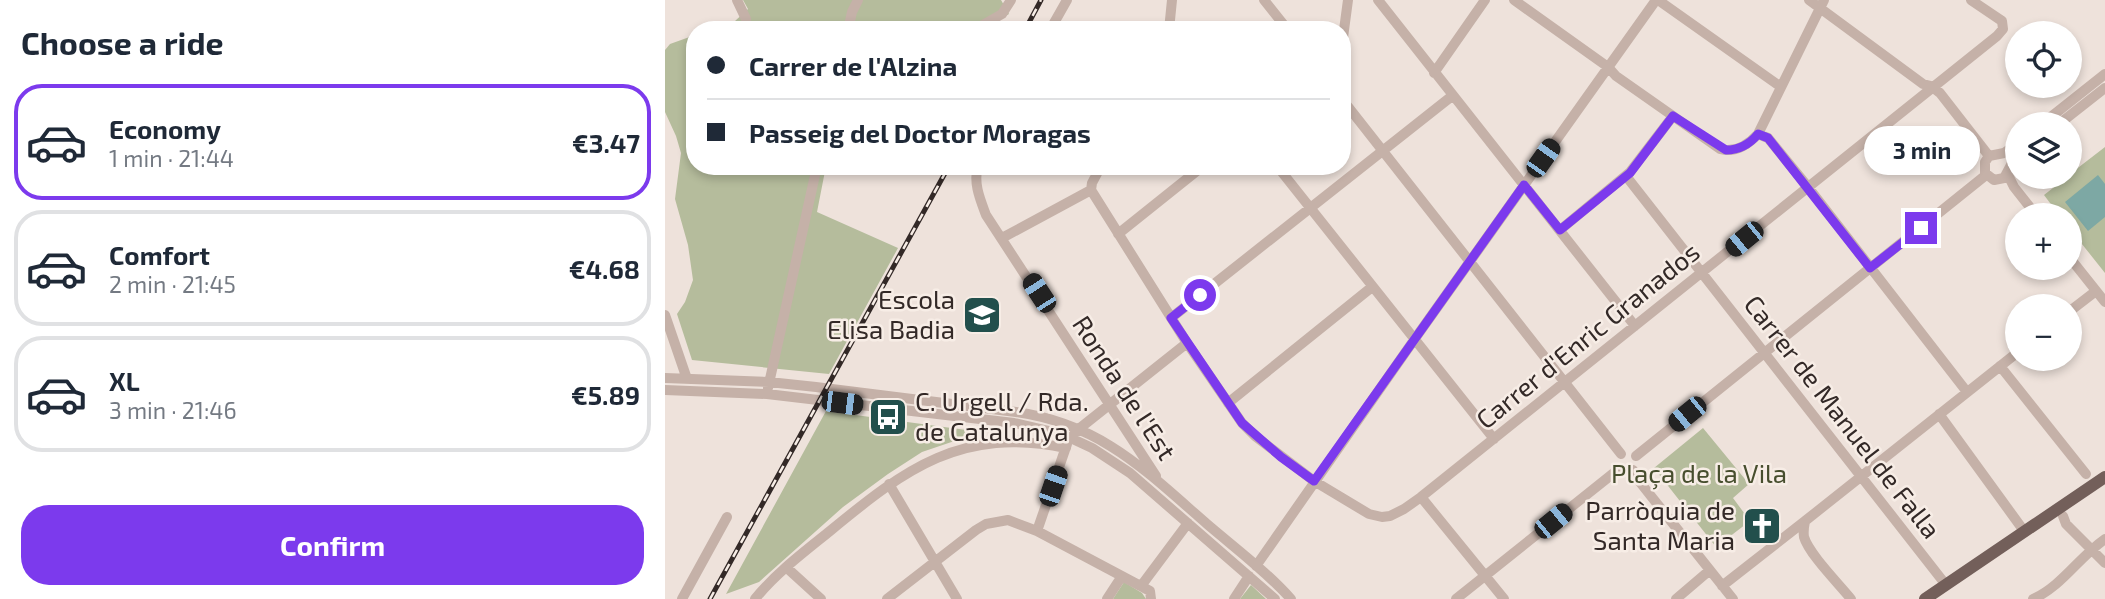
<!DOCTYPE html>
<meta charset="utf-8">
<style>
:root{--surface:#fff;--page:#f2f2f3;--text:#1f2937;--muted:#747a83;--line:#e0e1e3;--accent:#7c3aed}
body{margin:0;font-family:"Exo 2",sans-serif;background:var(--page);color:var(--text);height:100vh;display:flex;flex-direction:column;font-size:26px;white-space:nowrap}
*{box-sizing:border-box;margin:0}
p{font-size:23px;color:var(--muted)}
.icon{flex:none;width:38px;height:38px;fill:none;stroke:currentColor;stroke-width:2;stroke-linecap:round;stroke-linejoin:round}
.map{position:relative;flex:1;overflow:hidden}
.panel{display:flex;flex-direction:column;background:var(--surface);width:665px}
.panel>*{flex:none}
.top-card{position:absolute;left:21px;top:21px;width:665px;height:154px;border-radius:28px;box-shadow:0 4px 10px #0003;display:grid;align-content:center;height:154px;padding:0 21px;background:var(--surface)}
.fabs{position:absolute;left:1340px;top:21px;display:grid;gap:14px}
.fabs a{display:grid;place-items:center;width:77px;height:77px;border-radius:50%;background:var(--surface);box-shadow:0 4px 10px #0003;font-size:35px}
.end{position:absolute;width:32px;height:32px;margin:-16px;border:9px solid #7c3aed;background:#fff;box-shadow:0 0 0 4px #fff}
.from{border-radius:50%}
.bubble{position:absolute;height:49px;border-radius:24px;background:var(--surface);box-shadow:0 4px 10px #0003;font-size:23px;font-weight:700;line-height:49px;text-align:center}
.car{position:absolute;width:21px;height:42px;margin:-21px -10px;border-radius:9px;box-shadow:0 0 5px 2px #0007;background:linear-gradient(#222 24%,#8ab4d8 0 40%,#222 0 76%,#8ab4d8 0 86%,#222 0)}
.top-card b{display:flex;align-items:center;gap:24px;height:66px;font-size:26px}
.top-card b+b{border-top:2px solid var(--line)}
.top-card i{width:18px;height:18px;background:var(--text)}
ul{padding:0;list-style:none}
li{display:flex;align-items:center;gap:21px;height:116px;margin:0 14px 10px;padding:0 7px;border:4px solid var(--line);border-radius:28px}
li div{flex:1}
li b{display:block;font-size:26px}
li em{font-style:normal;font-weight:700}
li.current{border-color:var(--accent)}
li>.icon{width:63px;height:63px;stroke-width:1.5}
h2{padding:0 21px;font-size:32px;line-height:84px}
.cta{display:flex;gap:14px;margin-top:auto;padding:14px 21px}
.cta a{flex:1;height:80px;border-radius:28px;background:var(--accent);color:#fff;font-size:28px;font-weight:700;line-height:80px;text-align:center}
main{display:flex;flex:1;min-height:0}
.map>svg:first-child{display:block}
.green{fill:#b5bc9c}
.water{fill:#7da8a4}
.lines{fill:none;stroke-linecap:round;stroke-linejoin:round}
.minor{stroke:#c5b1a8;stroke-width:10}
.major{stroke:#735f5a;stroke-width:12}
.rail-casing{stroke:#332927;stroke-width:5}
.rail{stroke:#f7ede6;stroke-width:2.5;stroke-dasharray:8;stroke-linecap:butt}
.route{stroke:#7c3aed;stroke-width:9}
.labels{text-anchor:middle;stroke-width:5;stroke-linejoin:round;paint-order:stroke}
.poi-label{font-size:26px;fill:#332927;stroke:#f7ede6;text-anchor:end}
.street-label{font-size:26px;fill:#332927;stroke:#f7ede6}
.park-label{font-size:26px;fill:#474e2e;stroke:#f7ede6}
</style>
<main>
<section class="panel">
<h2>Choose a ride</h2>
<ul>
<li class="current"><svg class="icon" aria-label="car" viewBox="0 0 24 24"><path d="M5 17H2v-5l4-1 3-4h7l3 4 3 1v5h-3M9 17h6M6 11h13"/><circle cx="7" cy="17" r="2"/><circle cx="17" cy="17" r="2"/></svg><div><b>Economy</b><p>1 min · 21:44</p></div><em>€3.47</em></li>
<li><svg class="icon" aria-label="car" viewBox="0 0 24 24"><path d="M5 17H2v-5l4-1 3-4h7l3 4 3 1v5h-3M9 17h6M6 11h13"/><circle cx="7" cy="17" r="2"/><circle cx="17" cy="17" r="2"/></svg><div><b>Comfort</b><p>2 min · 21:45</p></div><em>€4.68</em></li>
<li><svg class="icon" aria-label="car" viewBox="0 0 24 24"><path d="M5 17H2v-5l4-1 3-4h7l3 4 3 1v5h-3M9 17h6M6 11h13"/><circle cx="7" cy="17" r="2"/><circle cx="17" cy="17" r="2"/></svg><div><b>XL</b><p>3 min · 21:46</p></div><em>€5.89</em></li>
</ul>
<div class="cta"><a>Confirm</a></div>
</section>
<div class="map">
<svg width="1440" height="599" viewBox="0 0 1440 599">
<rect width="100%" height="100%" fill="#eee2db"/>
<!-- green -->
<path class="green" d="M 78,0 L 336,0 L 344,14 L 316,30 L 46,30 L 70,21 L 83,9 Z
M 30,35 L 30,166 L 161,166 L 152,212 L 233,248 L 164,374 L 27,360 L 12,314 L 20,302 L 28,280 L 23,245 L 10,199 L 16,153 L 11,136 L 0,112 L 0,50 L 5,44 Z
M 1440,147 L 1440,273 L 1405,229 L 1405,215 L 1394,215 L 1379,195 L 1402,177 L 1405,177 L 1405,174 Z
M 161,411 L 316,432 L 257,452 L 223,474 L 178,507 L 94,582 L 61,594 Z
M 1038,428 L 1084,484 L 1068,498 L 1085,521 L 1051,547 L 989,468 Z
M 459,582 L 477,593 L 481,599 L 448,599 Z
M 586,585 L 601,599 L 575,599 Z"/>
<!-- water -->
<path class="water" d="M 1433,175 L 1440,184 L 1440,217 L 1423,231 L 1400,202 Z"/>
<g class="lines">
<!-- minor -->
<path class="minor" d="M 72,0 L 81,19
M 599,0 L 623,30
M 713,0 L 970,326
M 849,0 L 943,67 L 951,76 L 1055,149 C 1070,153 1083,145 1093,134 L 1159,0
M 993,0 L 1116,87
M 1144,0 L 1258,84 L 1266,86 L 1275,93 L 1324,156
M 183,30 L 187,12 L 193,0
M 309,30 L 337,14 L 346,0
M 385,30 L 402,0
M 504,30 L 507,0
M 677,45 L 683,0
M 769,73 L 820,0
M 677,99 L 956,454
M 1377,124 L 1440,74
M 1394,124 L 1440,88
M 1093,134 L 1103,138 L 1143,187 L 1302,392
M 1353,143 L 1339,153 L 1324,156 L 1320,162 L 1320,173 L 1329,180 L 1339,178 L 1347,163 L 1353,157
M 313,166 C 308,183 315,199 321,215 L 491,476
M 612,166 L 829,439
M 1343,175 L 1349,187 L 1371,215
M 961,176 L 1281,585
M 426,190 L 522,343 L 577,423 L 590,436 L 649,481 L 704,514 L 717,517 L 725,516 L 739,509 L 756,497 L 1332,36 L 1338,29 L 1337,21 L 1306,0
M 426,190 L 427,183 L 436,166
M 895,230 L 965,172 L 1008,116
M 453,234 L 538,166
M 337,238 L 426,190
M 1405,258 L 1440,302
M 1405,311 L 1431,291
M 0,315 L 22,379
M 506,318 L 787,96
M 1335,366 L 1421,474
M 0,378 L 104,382 L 151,387 L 351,412 C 436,424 480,470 542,524 C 570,548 601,571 626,599
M 103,388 L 152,166
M 0,390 L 102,394 L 349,423 L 397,434 L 427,448 L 465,473 L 610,599
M 563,403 L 707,287
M 1274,414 L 1359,531
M 410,432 L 522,343
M 971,456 L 1321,175
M 968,470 L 974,481 L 1068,599
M 224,484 L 292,599
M 756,497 L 839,599
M 1398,516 L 1401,524 L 1440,563
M 372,531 L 402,444
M 591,566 L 749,340 L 991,0
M 122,568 L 156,599
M 476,586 L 523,523
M 1057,586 L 1140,521
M 17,599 L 62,517
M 90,599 C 111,573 139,552 165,531 C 240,469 297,426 401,448
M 222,599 L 311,530 L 321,524 L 343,520 L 372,531 L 485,591 L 486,599
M 442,599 L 457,576
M 569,599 L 584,576
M 791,599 L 955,468
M 1011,599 L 1045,570
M 1186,599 C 1174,584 1144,554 1139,537 C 1138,531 1139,526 1140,521 L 1353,352
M 1368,599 C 1397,586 1414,557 1440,539"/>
<!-- major -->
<path class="major" d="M 1260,599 L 1440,477"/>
<defs>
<path id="rail" d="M 360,30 L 376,0
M 45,599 L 284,166"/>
</defs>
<!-- rail casing -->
<use href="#rail" class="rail-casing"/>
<!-- rail -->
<use href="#rail" class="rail"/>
</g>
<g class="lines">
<!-- route -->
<path class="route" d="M 535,295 L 506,318 L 577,423 L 616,457 L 649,481 L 859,185 L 895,230 L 965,173 L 1008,116 L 1061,150 C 1074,150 1084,145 1093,134 L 1103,138 L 1205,268 L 1256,228"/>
</g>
<!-- icons -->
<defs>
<symbol id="school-square" viewBox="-11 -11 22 22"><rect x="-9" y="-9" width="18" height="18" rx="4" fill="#224f4c" stroke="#f7ede6"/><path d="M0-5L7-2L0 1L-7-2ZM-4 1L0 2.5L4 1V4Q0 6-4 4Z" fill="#fff"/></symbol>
<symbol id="bus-square" viewBox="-11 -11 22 22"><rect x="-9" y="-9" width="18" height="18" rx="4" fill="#224f4c" stroke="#f7ede6"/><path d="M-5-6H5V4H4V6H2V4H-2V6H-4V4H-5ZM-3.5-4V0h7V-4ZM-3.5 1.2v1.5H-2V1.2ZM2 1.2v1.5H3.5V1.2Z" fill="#fff"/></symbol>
<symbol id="church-square" viewBox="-11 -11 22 22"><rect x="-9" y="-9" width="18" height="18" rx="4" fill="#224f4c" stroke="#f7ede6"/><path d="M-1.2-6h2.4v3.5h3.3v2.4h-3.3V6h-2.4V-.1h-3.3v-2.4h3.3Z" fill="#fff"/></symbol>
</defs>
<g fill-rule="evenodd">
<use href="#school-square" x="295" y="293" width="44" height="44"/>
<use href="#bus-square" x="201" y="395" width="44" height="44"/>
<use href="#church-square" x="1075" y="504" width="44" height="44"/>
</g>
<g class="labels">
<!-- poi labels -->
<g class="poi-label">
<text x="290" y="309">Escola<tspan x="290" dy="30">Elisa Badia</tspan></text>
<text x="250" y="411" text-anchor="start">C. Urgell / Rda.<tspan x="250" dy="30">de Catalunya</tspan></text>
<text x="1070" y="520">Parròquia de<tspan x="1070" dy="30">Santa Maria</tspan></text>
</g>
<!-- street labels -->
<g class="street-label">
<text transform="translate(923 336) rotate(-39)" y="9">Carrer d'Enric Granados</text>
<text transform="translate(459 388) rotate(57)" y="9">Ronda de l'Est</text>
<text transform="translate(1177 417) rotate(52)" y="9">Carrer de Manuel de Falla</text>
</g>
<!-- park labels -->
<g class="park-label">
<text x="1034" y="483">Plaça de la Vila</text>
</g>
</g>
</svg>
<div class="fabs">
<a><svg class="icon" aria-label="locate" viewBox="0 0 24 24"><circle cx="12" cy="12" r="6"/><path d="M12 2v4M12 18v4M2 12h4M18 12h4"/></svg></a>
<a><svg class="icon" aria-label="layers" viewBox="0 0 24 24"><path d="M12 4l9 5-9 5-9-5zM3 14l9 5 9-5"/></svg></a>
<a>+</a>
<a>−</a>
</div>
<i class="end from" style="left:535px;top:295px"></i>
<i class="end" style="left:1256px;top:228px"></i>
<div class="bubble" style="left:1199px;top:126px;width:116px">3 min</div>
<i class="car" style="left:878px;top:158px;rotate:35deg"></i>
<i class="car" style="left:1079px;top:239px;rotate:231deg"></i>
<i class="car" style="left:374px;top:293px;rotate:327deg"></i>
<i class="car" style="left:177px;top:403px;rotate:97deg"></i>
<i class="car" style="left:1022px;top:414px;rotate:231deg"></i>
<i class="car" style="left:388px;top:486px;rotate:19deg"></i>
<i class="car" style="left:888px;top:521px;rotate:51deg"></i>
<div class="top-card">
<b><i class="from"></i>Carrer de l'Alzina</b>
<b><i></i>Passeig del Doctor Moragas</b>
</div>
</div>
</main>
